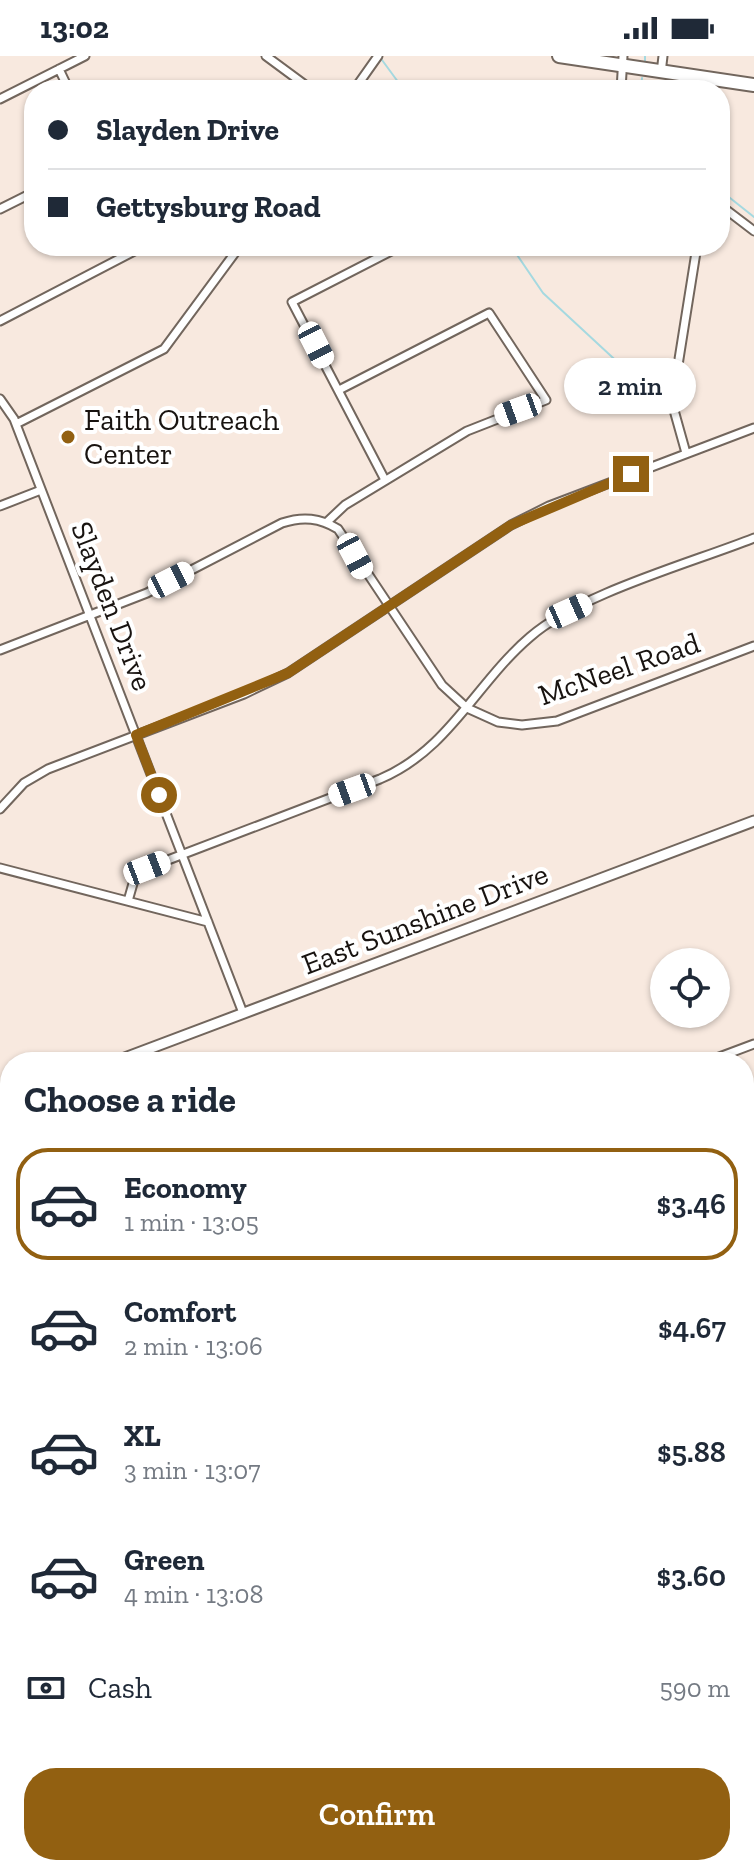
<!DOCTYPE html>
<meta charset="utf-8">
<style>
:root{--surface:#fff;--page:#f6f6f7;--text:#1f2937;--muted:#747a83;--line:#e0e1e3;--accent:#926011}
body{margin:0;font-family:"Zilla Slab",serif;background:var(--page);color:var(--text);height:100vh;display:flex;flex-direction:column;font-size:30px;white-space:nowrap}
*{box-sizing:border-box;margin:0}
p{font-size:26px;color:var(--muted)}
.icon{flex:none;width:44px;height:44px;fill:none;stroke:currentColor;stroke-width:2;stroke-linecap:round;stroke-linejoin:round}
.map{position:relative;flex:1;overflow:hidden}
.sheet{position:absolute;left:0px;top:996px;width:754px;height:824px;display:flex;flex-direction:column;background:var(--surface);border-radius:32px 32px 0 0;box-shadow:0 2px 6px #0004}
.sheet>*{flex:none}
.top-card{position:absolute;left:24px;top:24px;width:706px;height:176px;border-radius:32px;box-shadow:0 2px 6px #0004;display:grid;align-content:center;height:176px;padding:0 24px;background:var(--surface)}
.tools{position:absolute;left:650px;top:892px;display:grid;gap:16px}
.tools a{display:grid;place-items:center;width:80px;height:80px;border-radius:50%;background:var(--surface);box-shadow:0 2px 6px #0004;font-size:40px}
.end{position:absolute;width:36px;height:36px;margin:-18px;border:10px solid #926011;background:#fff;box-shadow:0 0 0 4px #fff}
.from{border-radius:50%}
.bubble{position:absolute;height:56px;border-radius:28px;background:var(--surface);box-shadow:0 2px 6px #0004;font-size:26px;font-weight:600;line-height:56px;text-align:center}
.car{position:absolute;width:24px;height:48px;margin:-24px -12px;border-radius:10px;box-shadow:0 0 6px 2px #0007;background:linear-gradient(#fff 24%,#345 0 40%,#fff 0 76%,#345 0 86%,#fff 0)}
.top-card b{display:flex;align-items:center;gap:28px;height:76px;font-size:30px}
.top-card b+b{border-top:2px solid var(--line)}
.top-card i{width:20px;height:20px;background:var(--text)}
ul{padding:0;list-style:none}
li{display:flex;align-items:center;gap:24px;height:112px;margin:0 16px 12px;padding:0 8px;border:4px solid transparent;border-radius:32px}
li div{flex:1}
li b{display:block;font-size:30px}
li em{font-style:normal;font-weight:600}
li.selected{border-color:var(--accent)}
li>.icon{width:72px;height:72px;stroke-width:1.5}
h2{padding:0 24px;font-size:36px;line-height:96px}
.pay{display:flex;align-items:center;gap:20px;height:88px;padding:0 24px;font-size:30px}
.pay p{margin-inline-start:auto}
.primary-button{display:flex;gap:16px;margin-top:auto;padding:16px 24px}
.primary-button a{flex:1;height:92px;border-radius:32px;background:var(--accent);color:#fff;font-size:32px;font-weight:600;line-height:92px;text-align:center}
.status{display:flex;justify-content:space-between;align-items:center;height:56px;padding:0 40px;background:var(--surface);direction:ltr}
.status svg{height:22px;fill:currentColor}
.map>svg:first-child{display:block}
.education{fill:#f6dbd7}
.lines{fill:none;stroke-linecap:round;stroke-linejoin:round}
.stream{stroke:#a5d9e0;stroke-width:2}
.minor-casing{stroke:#72665d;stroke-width:11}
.tertiary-casing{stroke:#72665d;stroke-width:13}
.primary-casing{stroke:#72665d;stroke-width:16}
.minor{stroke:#fff;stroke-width:7}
.tertiary{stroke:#fff;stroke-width:9}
.primary{stroke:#fff;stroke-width:12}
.route{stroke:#926011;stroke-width:10}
.poi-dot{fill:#926011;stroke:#fff;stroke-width:3}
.labels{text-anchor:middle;stroke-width:8;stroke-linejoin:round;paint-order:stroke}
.poi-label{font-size:30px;fill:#181310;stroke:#fff;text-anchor:start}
.street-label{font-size:30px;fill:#181310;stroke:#fff}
</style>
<div class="status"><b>13:02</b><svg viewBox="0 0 49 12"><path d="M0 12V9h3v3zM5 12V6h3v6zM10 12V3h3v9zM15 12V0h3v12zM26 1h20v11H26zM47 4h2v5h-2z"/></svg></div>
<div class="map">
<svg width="754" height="1820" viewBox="0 0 754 1820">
<rect width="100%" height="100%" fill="#f8e9df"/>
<!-- education -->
<path class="education" d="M 10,1134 L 10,1331 L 0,1328 L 0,1139 Z"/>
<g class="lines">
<!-- stream -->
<path class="stream" d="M 645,0 L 645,6
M 382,4 L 404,34
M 641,34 L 642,22
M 720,134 L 754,161
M 511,190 L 543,237 L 638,325
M 0,1167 L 10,1170"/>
<defs>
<path id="minor" d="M 266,0 L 312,34
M 59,13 L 69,34
M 661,17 L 663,0
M 354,34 L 378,0
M 621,34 L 623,0
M 0,43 L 85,0
M 720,149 L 754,175
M 0,153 L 34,136
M 0,265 L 144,190
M 0,343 L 14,363 L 243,957
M 16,368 L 164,293 L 240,190
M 686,397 L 672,347 L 697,190
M 385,424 L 292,246 L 401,190
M 0,450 L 41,434
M 327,466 L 345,449 L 467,375 L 546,344 L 489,257 L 339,334
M 0,594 L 147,537 L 282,467 C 303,460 320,462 338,473 L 442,629 L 467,652 L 498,666 L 522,669 L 557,665 L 754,590
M 0,753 L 24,727 L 48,713 L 244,638 L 288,617 L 511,469 L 549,450 L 754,372
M 0,812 L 208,866
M 128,845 L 134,824 L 147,812 L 380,723 C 449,694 476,627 530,581 C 579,538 691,507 754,482
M 706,1006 L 754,988
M 744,1136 L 754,1132
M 744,1267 L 754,1263
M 0,1335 L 10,1339
M 744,1385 L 754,1411
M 744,1526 L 754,1523
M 744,1660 L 754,1656
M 106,1810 L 108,1820
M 446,1810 L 450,1820
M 697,1810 L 700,1820"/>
<path id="tertiary" d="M 114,1006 L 754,765
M 0,1049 L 10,1045
M 744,1779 L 754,1775
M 629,1820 L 656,1810"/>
<path id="primary" d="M 559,0 L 754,29"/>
</defs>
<!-- minor casing -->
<use href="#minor" class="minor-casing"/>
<!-- tertiary casing -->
<use href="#tertiary" class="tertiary-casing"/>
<!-- primary casing -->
<use href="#primary" class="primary-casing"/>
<!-- minor -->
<use href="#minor" class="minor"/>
<!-- tertiary -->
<use href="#tertiary" class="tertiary"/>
<!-- primary -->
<use href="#primary" class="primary"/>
</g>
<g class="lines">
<!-- route -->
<path class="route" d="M 159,739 L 136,679 L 288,617 L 511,469 L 631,418"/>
</g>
<!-- markers -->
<circle class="poi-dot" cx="68" cy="381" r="8"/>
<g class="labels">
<!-- poi labels -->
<g class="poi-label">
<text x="84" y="374">Faith Outreach<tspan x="84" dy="34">Center</tspan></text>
</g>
<!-- street labels -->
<g class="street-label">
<text transform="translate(112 550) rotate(69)" y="10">Slayden Drive</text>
<text transform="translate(619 613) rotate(-19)" y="10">McNeel Road</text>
<text transform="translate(425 863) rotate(-21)" y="10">East Sunshine Drive</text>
</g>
</g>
</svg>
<div class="tools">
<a><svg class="icon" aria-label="locate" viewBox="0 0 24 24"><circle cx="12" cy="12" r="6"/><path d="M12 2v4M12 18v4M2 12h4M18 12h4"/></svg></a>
</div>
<i class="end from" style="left:159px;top:739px"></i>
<i class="end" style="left:631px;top:418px"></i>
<div class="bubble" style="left:564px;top:302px;width:132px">2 min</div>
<i class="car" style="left:316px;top:289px;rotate:153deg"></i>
<i class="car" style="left:518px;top:354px;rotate:250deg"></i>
<i class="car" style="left:355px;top:500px;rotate:152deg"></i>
<i class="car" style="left:171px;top:524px;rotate:63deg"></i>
<i class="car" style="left:569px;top:555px;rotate:66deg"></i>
<i class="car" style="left:352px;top:734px;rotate:250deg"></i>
<i class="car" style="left:147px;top:812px;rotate:69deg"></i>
<div class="top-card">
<b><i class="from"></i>Slayden Drive</b>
<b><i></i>Gettysburg Road</b>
</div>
<section class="sheet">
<h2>Choose a ride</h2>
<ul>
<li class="selected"><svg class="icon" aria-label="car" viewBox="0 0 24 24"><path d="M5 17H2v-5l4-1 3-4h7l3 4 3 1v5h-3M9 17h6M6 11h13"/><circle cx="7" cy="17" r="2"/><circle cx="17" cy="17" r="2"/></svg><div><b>Economy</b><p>1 min · 13:05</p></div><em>$3.46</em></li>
<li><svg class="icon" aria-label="car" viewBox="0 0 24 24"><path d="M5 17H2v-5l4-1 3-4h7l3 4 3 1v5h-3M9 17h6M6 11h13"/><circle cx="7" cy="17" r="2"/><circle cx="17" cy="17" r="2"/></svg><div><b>Comfort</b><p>2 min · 13:06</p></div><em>$4.67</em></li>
<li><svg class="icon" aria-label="car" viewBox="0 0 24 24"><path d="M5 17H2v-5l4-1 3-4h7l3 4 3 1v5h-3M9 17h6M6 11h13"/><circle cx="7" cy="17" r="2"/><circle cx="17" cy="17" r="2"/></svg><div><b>XL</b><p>3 min · 13:07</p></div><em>$5.88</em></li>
<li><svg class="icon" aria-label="car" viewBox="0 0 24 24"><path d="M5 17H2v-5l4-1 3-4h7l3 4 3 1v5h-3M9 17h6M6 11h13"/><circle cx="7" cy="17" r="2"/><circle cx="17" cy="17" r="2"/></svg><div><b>Green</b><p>4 min · 13:08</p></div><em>$3.60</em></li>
</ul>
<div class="pay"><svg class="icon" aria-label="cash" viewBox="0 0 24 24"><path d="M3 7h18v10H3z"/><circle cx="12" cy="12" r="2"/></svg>Cash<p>590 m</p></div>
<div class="primary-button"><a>Confirm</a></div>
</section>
</div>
